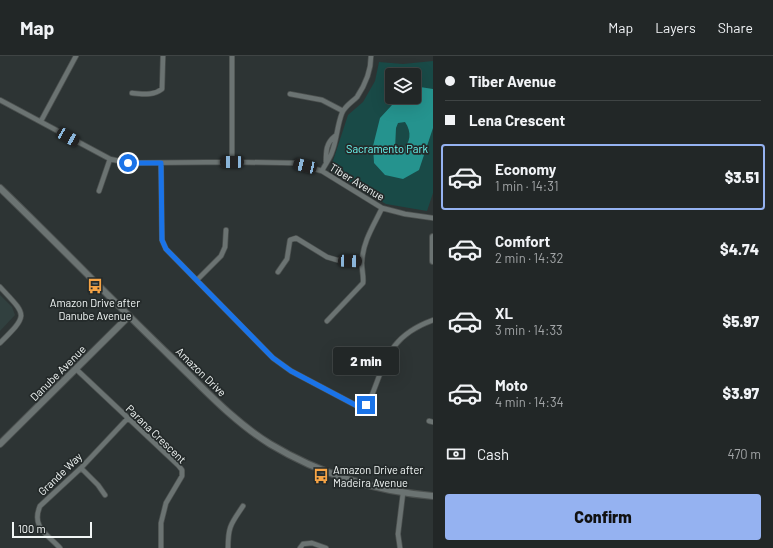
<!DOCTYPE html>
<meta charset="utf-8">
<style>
:root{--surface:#222727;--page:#2e3333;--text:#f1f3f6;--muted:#a2a5a7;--line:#3f4444;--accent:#95b2f1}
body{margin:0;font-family:Barlow,sans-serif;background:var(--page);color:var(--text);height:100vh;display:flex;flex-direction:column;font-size:15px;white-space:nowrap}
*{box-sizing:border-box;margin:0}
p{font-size:13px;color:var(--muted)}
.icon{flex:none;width:22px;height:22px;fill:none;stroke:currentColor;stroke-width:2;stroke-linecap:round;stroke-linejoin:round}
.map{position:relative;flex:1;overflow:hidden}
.drawer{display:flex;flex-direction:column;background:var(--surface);width:340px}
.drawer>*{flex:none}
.hud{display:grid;align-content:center;height:88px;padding:0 12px;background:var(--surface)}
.tools{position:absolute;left:385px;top:12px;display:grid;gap:8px}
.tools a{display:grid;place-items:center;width:36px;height:36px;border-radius:4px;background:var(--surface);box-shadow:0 4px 16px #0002,0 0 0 1px var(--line);font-size:20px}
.scale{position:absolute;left:12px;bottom:10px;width:80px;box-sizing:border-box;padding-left:4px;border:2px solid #f1f6f5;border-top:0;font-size:11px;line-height:14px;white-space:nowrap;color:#f1f6f5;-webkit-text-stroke:3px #242a2a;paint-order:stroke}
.end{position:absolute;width:18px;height:18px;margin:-9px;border:5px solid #1a73e8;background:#fff;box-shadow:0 0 0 2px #fff}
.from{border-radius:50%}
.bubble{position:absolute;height:28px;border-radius:4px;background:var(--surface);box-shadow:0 4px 16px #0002,0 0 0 1px var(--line);font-size:13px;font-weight:800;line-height:28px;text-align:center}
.car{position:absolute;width:12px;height:24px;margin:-12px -6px;border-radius:5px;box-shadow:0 0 3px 1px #0007;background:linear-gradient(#222 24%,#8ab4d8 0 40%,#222 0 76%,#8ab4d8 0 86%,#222 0)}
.hud b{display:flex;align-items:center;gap:14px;height:38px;font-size:15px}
.hud b+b{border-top:1px solid var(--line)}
.hud i{width:10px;height:10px;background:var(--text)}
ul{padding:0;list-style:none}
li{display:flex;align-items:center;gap:12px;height:66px;margin:0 8px 6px;padding:0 4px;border:2px solid transparent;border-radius:4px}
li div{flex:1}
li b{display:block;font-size:15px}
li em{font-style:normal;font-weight:800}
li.current{border-color:var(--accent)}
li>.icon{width:36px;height:36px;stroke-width:1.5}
.pay{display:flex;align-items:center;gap:10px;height:44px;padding:0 12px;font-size:15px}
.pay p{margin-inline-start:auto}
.primary-button{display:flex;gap:8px;margin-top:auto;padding:8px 12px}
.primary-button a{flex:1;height:46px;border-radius:4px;background:var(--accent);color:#111;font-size:16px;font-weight:800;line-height:46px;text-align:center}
header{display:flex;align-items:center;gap:24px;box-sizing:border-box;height:56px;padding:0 20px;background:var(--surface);border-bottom:1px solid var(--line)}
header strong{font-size:19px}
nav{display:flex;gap:22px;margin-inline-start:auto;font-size:14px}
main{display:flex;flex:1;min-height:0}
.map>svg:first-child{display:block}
.built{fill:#31403f}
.green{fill:#194a47;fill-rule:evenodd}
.water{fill:#25938e;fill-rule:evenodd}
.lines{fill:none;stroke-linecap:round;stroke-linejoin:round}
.street-casing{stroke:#4b504f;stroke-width:6}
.secondary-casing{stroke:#4b504f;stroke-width:8}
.street{stroke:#6b7372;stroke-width:4.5}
.secondary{stroke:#6b7372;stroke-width:6}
.route{stroke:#1a73e8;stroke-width:5}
.labels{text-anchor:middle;stroke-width:3.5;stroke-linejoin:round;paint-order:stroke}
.park-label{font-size:11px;fill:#6cfdf5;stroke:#242a2a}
.street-label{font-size:11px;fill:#f1f6f5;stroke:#242a2a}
.poi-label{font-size:11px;fill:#f1f6f5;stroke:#242a2a}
</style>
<header>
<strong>Map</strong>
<nav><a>Map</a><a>Layers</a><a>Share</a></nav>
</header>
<main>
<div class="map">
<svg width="433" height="492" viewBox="0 0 433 492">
<rect width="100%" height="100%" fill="#2d3434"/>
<!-- built -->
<path class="built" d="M 0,239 L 12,251 L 15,259 L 0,275 Z"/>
<!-- green -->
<path class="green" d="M 433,5 L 433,137 L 427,155 L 386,148 L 330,114 L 348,59 L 363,46 L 375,25 L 379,6 L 403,8 ZM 392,19 L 414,19 L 414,41 L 392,41 Z"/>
<!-- water -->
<path class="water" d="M 420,31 L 433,33 L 433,72 L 419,114 L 403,123 L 385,119 L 374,107 L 373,90 L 380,62 L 392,49 L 403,41 L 414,41 L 414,35 ZM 405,66 C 412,76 411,87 401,95 L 395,93 L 396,72 L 398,67 Z"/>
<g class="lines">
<defs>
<path id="street" d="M 232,0 L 232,106
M 132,37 C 144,38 153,40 162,33 L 163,0
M 290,38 L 322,44 L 343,55
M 0,44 L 110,103 L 128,107 L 232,106 L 294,107 L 322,115 L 382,152 L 405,158 L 433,162
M 41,65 L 76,0
M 326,106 C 326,95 326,87 335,80
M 161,107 L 162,184 L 166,193 L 273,302 L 291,315 L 361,352 L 366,349 L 370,344 C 386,304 389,280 433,264
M 322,115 C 325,108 330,103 332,96 C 337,83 337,70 342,57 C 345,50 352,46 357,41 C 365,29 371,14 371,0
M 99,135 L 110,103
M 278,216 L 287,203 L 290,184 L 296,182 L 327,201 L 337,204 L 362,205
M 197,224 L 221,200 L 225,191 L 226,174
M 0,231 C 27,260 29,258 0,287
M 327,265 L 363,227 C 364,219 361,212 362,205 C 363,185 374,169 382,152
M 76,313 L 178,409 L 182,414 L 182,420 L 166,447 L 161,467 L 161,492
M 429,365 L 433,366
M 81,412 L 98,429 L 105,439
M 60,492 C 47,478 31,471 40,450 L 81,412 L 128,362
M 228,492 C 228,470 231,468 243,450
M 300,492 L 303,488 L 312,487 L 326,492
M 400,492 L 398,478 L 403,437"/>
<path id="secondary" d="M 0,132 C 58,188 114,246 172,302 C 203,332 233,365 270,388 C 320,418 375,435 433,440
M 433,181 L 433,205
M 0,388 L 129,260"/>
</defs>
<!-- street casing -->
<use href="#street" class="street-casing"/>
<!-- secondary casing -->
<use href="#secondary" class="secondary-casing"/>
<!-- street -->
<use href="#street" class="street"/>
<!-- secondary -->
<use href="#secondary" class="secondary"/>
</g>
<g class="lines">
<!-- route -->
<path class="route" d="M 128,107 L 161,107 L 162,184 L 166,193 L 273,302 L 291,315 L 361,352 L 366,349"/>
</g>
<!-- icons -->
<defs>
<symbol id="bus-bare" viewBox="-9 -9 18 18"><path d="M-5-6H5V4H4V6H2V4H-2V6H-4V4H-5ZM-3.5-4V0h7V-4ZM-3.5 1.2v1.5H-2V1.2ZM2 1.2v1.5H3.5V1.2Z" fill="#f5a345" stroke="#242a2a" stroke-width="2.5" paint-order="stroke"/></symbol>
</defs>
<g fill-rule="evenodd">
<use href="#bus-bare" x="84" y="219" width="22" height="22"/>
<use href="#bus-bare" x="310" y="409" width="22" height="22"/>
</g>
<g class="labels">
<!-- park labels -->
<g class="park-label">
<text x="387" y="97">Sacramento Park</text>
</g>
<!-- street labels -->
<g class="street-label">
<text transform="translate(357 126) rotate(31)" y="4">Tiber Avenue</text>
<text transform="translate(201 316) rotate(44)" y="4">Amazon Drive</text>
<text transform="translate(58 317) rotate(-45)" y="4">Danube Avenue</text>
<text transform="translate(156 378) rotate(44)" y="4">Parana Crescent</text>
<text transform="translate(60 418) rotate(-44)" y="4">Grande Way</text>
</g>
<!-- poi labels -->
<g class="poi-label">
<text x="95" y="251">Amazon Drive after<tspan x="95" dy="13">Danube Avenue</tspan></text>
<text x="333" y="418" text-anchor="start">Amazon Drive after<tspan x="333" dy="13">Madeira Avenue</tspan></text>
</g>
</g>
</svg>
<div class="tools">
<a><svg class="icon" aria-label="layers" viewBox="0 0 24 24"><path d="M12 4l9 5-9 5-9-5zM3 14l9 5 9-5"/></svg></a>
</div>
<div class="scale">100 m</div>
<i class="end from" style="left:128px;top:107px"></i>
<i class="end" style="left:366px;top:349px"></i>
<div class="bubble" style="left:333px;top:291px;width:66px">2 min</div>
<i class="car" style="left:68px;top:81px;rotate:120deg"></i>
<i class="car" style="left:232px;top:106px;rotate:269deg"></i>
<i class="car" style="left:305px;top:110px;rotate:283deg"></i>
<i class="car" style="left:350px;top:205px;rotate:92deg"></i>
</div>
<section class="drawer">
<div class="hud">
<b><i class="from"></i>Tiber Avenue</b>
<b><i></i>Lena Crescent</b>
</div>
<ul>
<li class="current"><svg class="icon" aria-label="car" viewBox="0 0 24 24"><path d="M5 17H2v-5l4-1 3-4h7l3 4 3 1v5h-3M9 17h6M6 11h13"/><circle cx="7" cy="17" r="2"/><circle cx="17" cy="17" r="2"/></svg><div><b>Economy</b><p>1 min · 14:31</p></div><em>$3.51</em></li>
<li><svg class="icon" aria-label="car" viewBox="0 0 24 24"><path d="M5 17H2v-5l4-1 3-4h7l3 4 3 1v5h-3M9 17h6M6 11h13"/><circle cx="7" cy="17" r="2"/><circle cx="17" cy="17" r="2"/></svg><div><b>Comfort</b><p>2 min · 14:32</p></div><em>$4.74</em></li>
<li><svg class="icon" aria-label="car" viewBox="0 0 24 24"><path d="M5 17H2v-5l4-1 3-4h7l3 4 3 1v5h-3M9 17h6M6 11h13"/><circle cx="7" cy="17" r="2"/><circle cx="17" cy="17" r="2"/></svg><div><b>XL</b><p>3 min · 14:33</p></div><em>$5.97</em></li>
<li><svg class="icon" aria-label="car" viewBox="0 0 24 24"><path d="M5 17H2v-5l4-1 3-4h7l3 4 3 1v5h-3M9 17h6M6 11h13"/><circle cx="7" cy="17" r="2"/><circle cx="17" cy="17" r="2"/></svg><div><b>Moto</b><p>4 min · 14:34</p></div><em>$3.97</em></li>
</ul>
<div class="pay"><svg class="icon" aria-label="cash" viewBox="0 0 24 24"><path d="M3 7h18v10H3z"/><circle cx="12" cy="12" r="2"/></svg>Cash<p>470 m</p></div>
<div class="primary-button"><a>Confirm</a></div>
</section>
</main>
